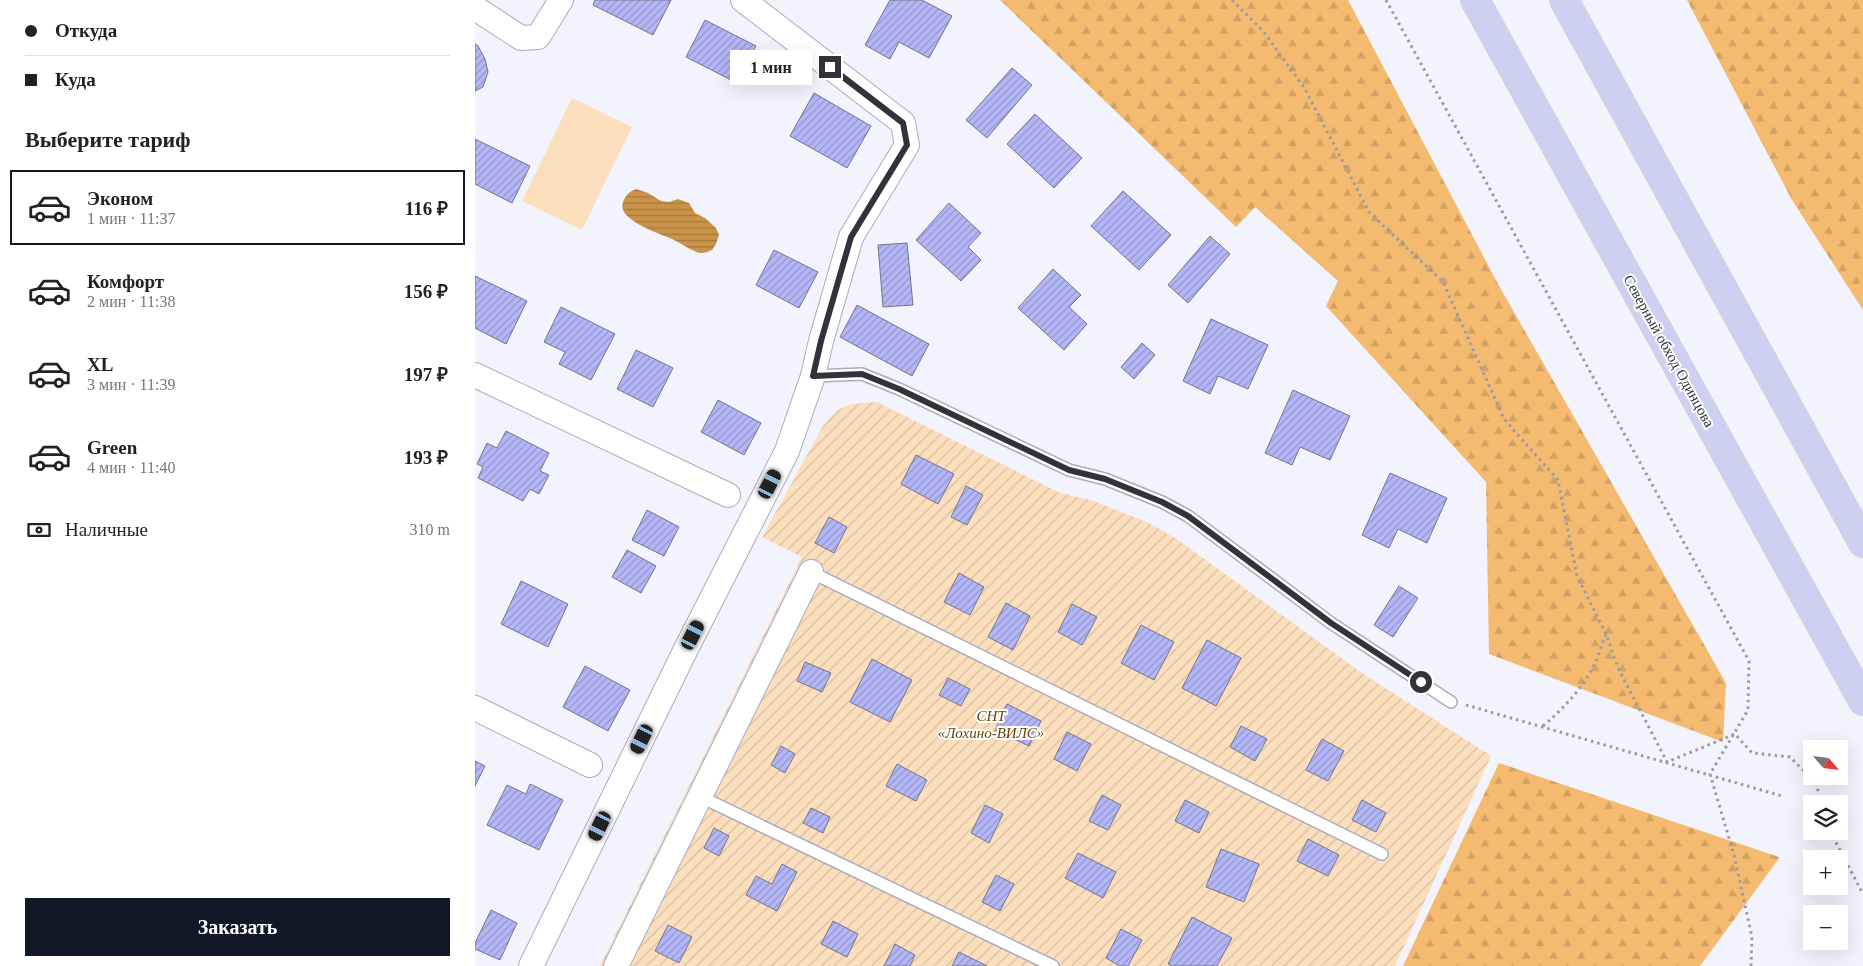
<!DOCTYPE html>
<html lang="ru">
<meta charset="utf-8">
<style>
:root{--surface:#fff;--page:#f6f6f6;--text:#222;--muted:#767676;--line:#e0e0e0;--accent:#111827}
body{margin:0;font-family:Georgia,serif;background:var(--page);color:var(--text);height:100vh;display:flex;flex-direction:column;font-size:19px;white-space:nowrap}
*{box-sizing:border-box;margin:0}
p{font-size:16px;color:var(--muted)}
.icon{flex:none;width:28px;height:28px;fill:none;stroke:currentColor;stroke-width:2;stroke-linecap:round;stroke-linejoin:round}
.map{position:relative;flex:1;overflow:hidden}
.panel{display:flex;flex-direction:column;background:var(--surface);width:475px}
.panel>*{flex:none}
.top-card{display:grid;align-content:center;height:110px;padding:0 25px;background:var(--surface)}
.needle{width:32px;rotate:118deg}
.tools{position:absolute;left:1328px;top:740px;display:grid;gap:10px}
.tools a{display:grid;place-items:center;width:45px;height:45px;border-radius:0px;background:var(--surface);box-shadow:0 5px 20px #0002;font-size:25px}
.end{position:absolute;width:22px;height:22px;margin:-11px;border:6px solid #31323a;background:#fff;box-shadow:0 0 0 2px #fff}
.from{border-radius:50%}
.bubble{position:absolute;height:35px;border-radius:0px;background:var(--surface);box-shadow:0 5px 20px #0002;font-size:16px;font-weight:700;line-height:35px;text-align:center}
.car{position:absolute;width:15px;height:30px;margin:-15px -8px;border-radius:6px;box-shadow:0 0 4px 1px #0007;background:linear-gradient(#222 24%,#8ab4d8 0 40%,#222 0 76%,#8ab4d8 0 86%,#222 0)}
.top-card b{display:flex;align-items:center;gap:18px;height:48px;font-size:19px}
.top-card b+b{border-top:1px solid var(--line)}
.top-card i{width:12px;height:12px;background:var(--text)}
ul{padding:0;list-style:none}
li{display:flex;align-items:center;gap:15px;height:75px;margin:0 10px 8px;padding:0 15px;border:2px solid transparent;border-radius:0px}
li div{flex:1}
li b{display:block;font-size:19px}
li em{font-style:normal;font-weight:700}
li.active{border-color:var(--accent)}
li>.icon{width:45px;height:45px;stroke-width:1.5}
h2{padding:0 25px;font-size:22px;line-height:60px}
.pay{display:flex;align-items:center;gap:12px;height:55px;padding:0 25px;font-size:19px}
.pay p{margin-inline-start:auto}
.primary-button{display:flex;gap:10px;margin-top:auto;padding:10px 25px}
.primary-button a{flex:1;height:58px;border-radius:0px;background:var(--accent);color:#fff;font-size:20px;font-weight:700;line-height:58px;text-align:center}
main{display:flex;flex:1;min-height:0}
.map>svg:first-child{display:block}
.forest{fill:url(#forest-firs)}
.garden{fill:url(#garden-furrows)}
.pitch{fill:#fbdebc}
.water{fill:url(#water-rules)}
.building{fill:url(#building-hatch);stroke:#737488}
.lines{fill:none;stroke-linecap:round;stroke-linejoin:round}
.service-casing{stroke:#a9abc0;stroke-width:14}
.minor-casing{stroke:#a9abc0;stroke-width:26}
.trunk-casing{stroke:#d2d2d4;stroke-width:30}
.path{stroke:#999aa3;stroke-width:3;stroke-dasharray:2.5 4;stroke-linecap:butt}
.service{stroke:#fff;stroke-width:11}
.minor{stroke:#fff;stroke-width:24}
.trunk{stroke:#ced0f2;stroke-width:28}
.route{stroke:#31323a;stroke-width:6}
.labels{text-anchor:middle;stroke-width:4;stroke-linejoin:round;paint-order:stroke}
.street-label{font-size:15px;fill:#31323a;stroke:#fff}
.park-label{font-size:15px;font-style:italic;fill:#684306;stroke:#fff}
</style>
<main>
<section class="panel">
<div class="top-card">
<b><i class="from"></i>Откуда</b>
<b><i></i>Куда</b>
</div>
<h2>Выберите тариф</h2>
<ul>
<li class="active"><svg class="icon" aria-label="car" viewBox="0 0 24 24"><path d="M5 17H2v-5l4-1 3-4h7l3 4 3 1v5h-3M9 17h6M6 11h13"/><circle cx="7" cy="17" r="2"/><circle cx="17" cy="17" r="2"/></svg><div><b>Эконом</b><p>1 мин · 11:37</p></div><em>116 ₽</em></li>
<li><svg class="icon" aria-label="car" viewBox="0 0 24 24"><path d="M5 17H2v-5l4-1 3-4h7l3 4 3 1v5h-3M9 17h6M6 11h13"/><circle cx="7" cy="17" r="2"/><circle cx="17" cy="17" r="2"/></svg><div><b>Комфорт</b><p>2 мин · 11:38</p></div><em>156 ₽</em></li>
<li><svg class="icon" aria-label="car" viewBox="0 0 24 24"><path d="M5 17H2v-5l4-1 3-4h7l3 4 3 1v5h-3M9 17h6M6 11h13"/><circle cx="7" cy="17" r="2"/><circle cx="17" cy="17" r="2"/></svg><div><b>XL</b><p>3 мин · 11:39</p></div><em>197 ₽</em></li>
<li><svg class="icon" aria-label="car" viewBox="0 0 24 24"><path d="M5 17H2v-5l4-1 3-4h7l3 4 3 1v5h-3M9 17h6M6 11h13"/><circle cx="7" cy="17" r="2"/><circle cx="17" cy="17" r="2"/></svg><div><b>Green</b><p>4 мин · 11:40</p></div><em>193 ₽</em></li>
</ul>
<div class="pay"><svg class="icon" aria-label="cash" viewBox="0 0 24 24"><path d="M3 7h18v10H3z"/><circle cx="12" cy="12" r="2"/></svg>Наличные<p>310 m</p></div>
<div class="primary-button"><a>Заказать</a></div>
</section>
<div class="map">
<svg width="1388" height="966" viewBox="0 0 1388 966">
<defs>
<pattern id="forest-firs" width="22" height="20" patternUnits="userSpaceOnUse" patternTransform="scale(1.25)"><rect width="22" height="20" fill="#f3ba70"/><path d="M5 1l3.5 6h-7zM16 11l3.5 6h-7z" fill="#d1a062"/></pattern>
<pattern id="garden-furrows" width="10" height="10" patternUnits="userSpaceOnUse" patternTransform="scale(1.25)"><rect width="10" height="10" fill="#fbdebc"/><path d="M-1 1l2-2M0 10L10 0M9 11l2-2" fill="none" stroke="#d8bfa2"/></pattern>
<pattern id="water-rules" width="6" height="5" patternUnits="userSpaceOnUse" patternTransform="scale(1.25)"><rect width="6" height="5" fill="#ca9348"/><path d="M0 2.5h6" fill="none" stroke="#a5793d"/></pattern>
<pattern id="building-hatch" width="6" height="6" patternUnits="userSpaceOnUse" patternTransform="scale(1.25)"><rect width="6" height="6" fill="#b4b7f7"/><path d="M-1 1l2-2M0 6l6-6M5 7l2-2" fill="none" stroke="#9395c9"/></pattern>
</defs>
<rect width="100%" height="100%" fill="#f2f3fc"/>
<!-- forest -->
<path class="forest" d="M 525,0 L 873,0 L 1023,284 L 1251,683 L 1248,742 L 1014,654 L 1011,482 L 851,306 L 863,281 L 780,207 L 761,227 Z
M 1212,0 L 1388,0 L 1388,310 L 1317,200 Z
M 1024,763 L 1304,857 L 1305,857 L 1225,966 L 928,966 Z"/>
<!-- garden -->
<path class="garden" d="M 402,402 L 583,492 L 619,501 L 674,523 L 703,540 L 887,673 L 1016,756 L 920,966 L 125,966 L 327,557 L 287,537 L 348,426 L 362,410 L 376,404 Z"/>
<!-- pitch -->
<path class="pitch" d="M 97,98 L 157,127 L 107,230 L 47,201 Z"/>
<!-- water -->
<path class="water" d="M 161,189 L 173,193 L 186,201 L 194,202 L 203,199 L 214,203 L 220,213 L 230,218 L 241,228 L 244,235 L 241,244 L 237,250 C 233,252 230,253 225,253 C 216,251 206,243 197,239 C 184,233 141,220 148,202 C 151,195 154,192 161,189 Z"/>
<!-- building -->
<path class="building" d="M 120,0 L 196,0 L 178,35 L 118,5 Z
M 415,0 L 447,0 L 477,16 L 454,58 L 424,42 L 415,59 L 390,45 Z
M 230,20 L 281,46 L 262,83 L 211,57 Z
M 0,44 L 3,46 L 10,59 L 13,72 L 8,87 L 0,91 Z
M 537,68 L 557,85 L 512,138 L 491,120 Z
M 339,93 L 396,126 L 372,168 L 315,136 Z
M 560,114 L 607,158 L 579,188 L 532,144 Z
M 0,139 L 55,166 L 37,203 L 0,184 Z
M 648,191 L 696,235 L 664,270 L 616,226 Z
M 474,203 L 506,233 L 493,247 L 506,260 L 486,281 L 441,240 Z
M 735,236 L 755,254 L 713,303 L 693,285 Z
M 432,243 L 438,305 L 408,307 L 403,245 Z
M 299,250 L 343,272 L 324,308 L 281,285 Z
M 578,269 L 606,295 L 594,307 L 612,324 L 589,350 L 543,308 Z
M 0,276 L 52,301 L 31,344 L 0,328 Z
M 382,305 L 454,344 L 437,376 L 365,337 Z
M 86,307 L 140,334 L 116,380 L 84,364 L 90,352 L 69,342 Z
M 736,319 L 793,345 L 773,389 L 743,376 L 735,394 L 708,381 Z
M 667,343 L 680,355 L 659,379 L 646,367 Z
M 161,350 L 198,368 L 178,407 L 142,389 Z
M 818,390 L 875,416 L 855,460 L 825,447 L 817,465 L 790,453 Z
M 243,400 L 286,423 L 269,455 L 226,432 Z
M 31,431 L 74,453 L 65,471 L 74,475 L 64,494 L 55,489 L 48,501 L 3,478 L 8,467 L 2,464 L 12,443 L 22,448 Z
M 441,455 L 479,474 L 463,504 L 426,484 Z
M 915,473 L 972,498 L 952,543 L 923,529 L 914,548 L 887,535 Z
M 491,486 L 508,495 L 492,525 L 476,517 Z
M 172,510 L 204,527 L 189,556 L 157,540 Z
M 354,517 L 372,527 L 359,553 L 340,543 Z
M 152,550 L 181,566 L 166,593 L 137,577 Z
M 484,573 L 509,587 L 495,615 L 469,602 Z
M 46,581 L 93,604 L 73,647 L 26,624 Z
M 924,586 L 943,598 L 918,637 L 899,625 Z
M 531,603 L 555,616 L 538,650 L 513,637 Z
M 597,604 L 622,617 L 607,645 L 583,632 Z
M 666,625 L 699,642 L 679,680 L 646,663 Z
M 732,640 L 766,658 L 741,706 L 707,688 Z
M 397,659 L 437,680 L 415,722 L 375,702 Z
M 330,662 L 356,673 L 347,692 L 322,681 Z
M 110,666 L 155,690 L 133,731 L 88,707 Z
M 473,678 L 495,689 L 486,706 L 464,695 Z
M 532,704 L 566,721 L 554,746 L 520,730 Z
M 766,726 L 792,739 L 780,761 L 755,747 Z
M 592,732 L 616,744 L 602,771 L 579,759 Z
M 847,739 L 869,751 L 853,781 L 831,770 Z
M 306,746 L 320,754 L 310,773 L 296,765 Z
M 0,761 L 10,766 L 0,786 Z
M 422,764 L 452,780 L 441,801 L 411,786 Z
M 55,784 L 88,800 L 64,850 L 12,825 L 32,785 L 51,794 Z
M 627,795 L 646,805 L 633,830 L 614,821 Z
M 710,800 L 734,812 L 724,833 L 700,821 Z
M 887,800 L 911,813 L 901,832 L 877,820 Z
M 510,805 L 528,814 L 514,843 L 496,833 Z
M 336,808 L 355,817 L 348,833 L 328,823 Z
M 239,828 L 254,836 L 244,856 L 229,848 Z
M 833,839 L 864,855 L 853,876 L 822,861 Z
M 746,849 L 784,864 L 769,902 L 731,887 Z
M 603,853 L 641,872 L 628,898 L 590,878 Z
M 307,864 L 322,872 L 302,911 L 271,895 L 281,876 L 297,884 Z
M 521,875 L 539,884 L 525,911 L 507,902 Z
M 16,910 L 42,923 L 25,960 L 0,949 L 0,943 Z
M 717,917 L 757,938 L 742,966 L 697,966 L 693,964 Z
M 358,921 L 383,934 L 372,957 L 346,944 Z
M 193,925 L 217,937 L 204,963 L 180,951 Z
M 646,929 L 667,940 L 653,966 L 645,966 L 631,958 Z
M 420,944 L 440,955 L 435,966 L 409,966 Z
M 484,952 L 512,966 L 477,966 Z"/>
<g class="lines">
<defs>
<path id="service" d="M 338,376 L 387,374 L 424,389 L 594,470 L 630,479 L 687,502 L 713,516 L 856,623 L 976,702
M 336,572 L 907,854
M 224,796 L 578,966"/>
<path id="minor" d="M 0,8 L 46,38 L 63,37 L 86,0
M 0,375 L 253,495
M 0,708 L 115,765
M 56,966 L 210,651 L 312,451 L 338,376 L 346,341 L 376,237 L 432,145 L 428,123 L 268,0
M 141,966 L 336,572"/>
<path id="trunk" d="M 1000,0 L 1388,701
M 1089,0 L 1388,543"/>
</defs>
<!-- service casing -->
<use href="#service" class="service-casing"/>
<!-- minor casing -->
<use href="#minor" class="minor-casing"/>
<!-- trunk casing -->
<use href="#trunk" class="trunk-casing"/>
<!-- path -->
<path class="path" d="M 757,0 L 789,32 L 830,89 L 894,212 L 968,282 L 1029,419 L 1083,480 L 1102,576 L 1131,634 L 1143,668 L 1192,762 L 1260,734 L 1277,753 L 1315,757 L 1342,784 L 1345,804
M 911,0 L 1274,661 L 1273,710 L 1235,774 L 1259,855 L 1277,937 L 1276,966
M 991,705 L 1307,796
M 1068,726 C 1089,708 1108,688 1120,663 C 1124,654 1127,644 1131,634
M 1355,831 L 1388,894"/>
<!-- service -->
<use href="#service" class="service"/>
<!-- minor -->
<use href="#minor" class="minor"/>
<!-- trunk -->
<use href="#trunk" class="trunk"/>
</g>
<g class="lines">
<!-- route -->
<path class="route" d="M 355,67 L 428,123 L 432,145 L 376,237 L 346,341 L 338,376 L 387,374 L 424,389 L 594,470 L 630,479 L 687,502 L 713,516 L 856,623 L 946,682"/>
</g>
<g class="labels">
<!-- street labels -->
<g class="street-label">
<text transform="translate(1194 351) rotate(61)" y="5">Северный обход Одинцова</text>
</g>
<!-- park labels -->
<g class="park-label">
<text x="516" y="721">СНТ<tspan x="516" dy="17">«Лохино-ВИЛС»</tspan></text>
</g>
</g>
</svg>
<div class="tools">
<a><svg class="needle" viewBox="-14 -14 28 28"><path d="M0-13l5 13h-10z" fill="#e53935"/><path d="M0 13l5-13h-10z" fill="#767676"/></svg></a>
<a><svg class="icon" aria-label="layers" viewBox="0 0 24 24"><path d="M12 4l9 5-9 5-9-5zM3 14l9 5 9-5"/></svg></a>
<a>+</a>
<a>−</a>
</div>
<i class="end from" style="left:946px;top:682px"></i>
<i class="end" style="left:355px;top:67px"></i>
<div class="bubble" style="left:255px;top:50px;width:82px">1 мин</div>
<i class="car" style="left:295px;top:484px;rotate:27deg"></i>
<i class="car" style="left:218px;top:635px;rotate:27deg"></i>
<i class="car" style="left:167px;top:739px;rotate:206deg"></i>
<i class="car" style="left:125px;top:826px;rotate:206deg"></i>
</div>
</main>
